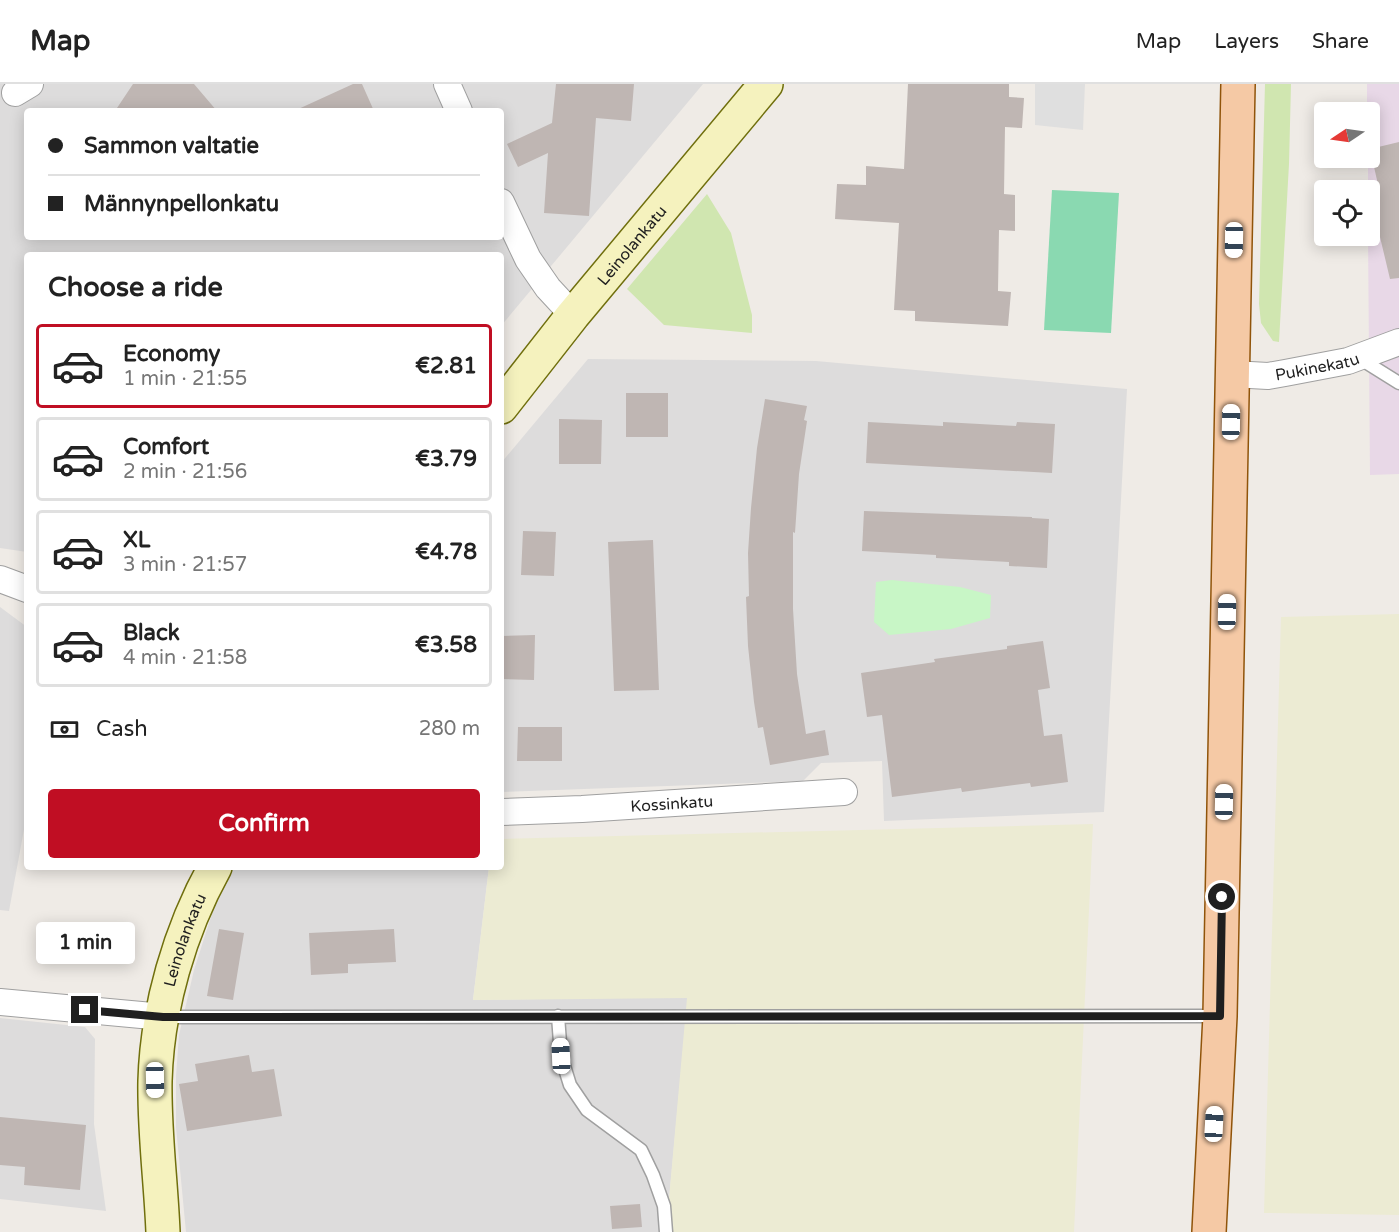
<!DOCTYPE html>
<meta charset="utf-8">
<style>
:root{--surface:#fff;--page:#f2f2f2;--text:#222;--muted:#767676;--line:#e0e0e0;--accent:#c00e23}
body{margin:0;font-family:"Varela Round",sans-serif;background:var(--page);color:var(--text);height:100vh;display:flex;flex-direction:column;font-size:22px;white-space:nowrap}
*{box-sizing:border-box;margin:0}
p{font-size:20px;color:var(--muted)}
.icon{flex:none;width:33px;height:33px;fill:none;stroke:currentColor;stroke-width:2;stroke-linecap:round;stroke-linejoin:round}
.map{position:relative;flex:1;overflow:hidden}
.sheet{position:absolute;left:24px;top:168px;width:480px;height:618px;display:flex;flex-direction:column;background:var(--surface);border-radius:6px;box-shadow:0 3px 15px #0003}
.sheet>*{flex:none}
.guide{position:absolute;left:24px;top:24px;width:480px;height:132px;border-radius:6px;box-shadow:0 3px 15px #0003;display:grid;align-content:center;height:132px;padding:0 24px;background:var(--surface)}
.needle{width:39px;rotate:257deg}
.buttons{position:absolute;left:1314px;top:18px;display:grid;gap:12px}
.buttons a{display:grid;place-items:center;width:66px;height:66px;border-radius:6px;background:var(--surface);box-shadow:0 3px 15px #0003;font-size:30px}
.end{position:absolute;width:27px;height:27px;margin:-14px;border:8px solid #1f1f1f;background:#fff;box-shadow:0 0 0 3px #fff}
.from{border-radius:50%}
.bubble{position:absolute;height:42px;border-radius:6px;background:var(--surface);box-shadow:0 3px 15px #0003;font-size:20px;font-weight:800;line-height:42px;text-align:center}
.car{position:absolute;width:18px;height:36px;margin:-18px -9px;border-radius:8px;box-shadow:0 0 4px 2px #0007;background:linear-gradient(#fff 24%,#345 0 40%,#fff 0 76%,#345 0 86%,#fff 0)}
.guide b{display:flex;align-items:center;gap:21px;height:57px;font-size:22px}
.guide b+b{border-top:2px solid var(--line)}
.guide i{width:15px;height:15px;background:var(--text)}
ul{padding:0;list-style:none}
li{display:flex;align-items:center;gap:18px;height:84px;margin:0 12px 9px;padding:0 12px;border:3px solid var(--line);border-radius:6px}
li div{flex:1}
li b{display:block;font-size:22px}
li em{font-style:normal;font-weight:800}
li.active{border-color:var(--accent)}
li>.icon{width:54px;height:54px;stroke-width:1.5}
h2{padding:0 24px;font-size:27px;line-height:72px}
.pay{display:flex;align-items:center;gap:15px;height:66px;padding:0 24px;font-size:22px}
.pay p{margin-inline-start:auto}
.button{display:flex;gap:12px;margin-top:auto;padding:12px 24px}
.button a{flex:1;height:69px;border-radius:6px;background:var(--accent);color:#fff;font-size:24px;font-weight:800;line-height:69px;text-align:center}
header{display:flex;align-items:center;gap:36px;box-sizing:border-box;height:84px;padding:0 30px;background:var(--surface);border-bottom:2px solid var(--line)}
header strong{font-size:28px}
nav{display:flex;gap:33px;margin-inline-start:auto;font-size:21px}
.map>svg:first-child{display:block}
.residential{fill:#dddcdc;fill-rule:evenodd}
.industrial{fill:#e8d8e7}
.farmland{fill:#ecebd3}
.grass{fill:#d0e6b0}
.park{fill:#c8f6c6}
.pitch{fill:#8ad9b1}
.parking{fill:#dfdfdf}
.building{fill:#bfb6b3}
.lines{fill:none;stroke-linecap:round;stroke-linejoin:round}
.lane-casing{stroke:#a0a0a0;stroke-width:15}
.street-casing{stroke:#a0a0a0;stroke-width:28}
.secondary-casing{stroke:#706f0d;stroke-width:36}
.primary-casing{stroke:#90540a;stroke-width:36}
.lane{stroke:#fff;stroke-width:12}
.street{stroke:#fff;stroke-width:26}
.secondary{stroke:#f5f2be;stroke-width:33}
.primary{stroke:#f5c9a5;stroke-width:33}
.route{stroke:#1f1f1f;stroke-width:8}
.labels{text-anchor:middle;stroke-width:4.5;stroke-linejoin:round;paint-order:stroke}
.street-label{font-size:16px;fill:#1f1f1f;stroke:#fff}
</style>
<header>
<strong>Map</strong>
<nav><a>Map</a><a>Layers</a><a>Share</a></nav>
</header>
<div class="map">
<svg width="1399" height="1148" viewBox="0 0 1399 1148">
<rect width="100%" height="100%" fill="#efebe6"/>
<!-- residential -->
<path class="residential" d="M 0,0 L 703,0 L 501,242 L 501,171 L 27,171 L 27,468 L 0,464 ZM 27,27 L 501,27 L 501,153 L 27,153 Z
M 588,275 L 816,277 L 1127,305 L 1104,728 L 884,737 L 882,677 L 821,679 L 803,697 L 501,708 L 501,379 Z
M 0,523 L 27,543 L 27,738 L 25,740 L 9,827 L 0,826 Z
M 222,783 L 489,783 L 473,916 L 688,913 L 666,1148 L 186,1148 L 176,1043 L 176,992 L 179,951 L 194,886 L 225,789 Z
M 0,934 L 85,943 L 95,955 L 94,1040 L 106,1127 L 0,1115 Z"/>
<!-- industrial -->
<path class="industrial" d="M 1367,0 L 1399,0 L 1399,390 L 1370,391 L 1368,152 L 1370,152 L 1370,106 L 1368,106 L 1368,74 L 1370,74 L 1370,28 L 1367,28 Z"/>
<!-- farmland -->
<path class="farmland" d="M 1399,530 L 1399,1131 L 1264,1129 L 1281,533 Z
M 1093,740 L 1074,1148 L 666,1148 L 687,914 L 473,916 L 489,783 L 501,783 L 501,755 Z"/>
<!-- grass -->
<path class="grass" d="M 1265,0 L 1291,0 L 1289,80 L 1279,258 L 1273,257 L 1261,239 L 1259,220 Z
M 707,110 L 731,149 L 752,231 L 752,249 L 664,241 L 627,205 Z"/>
<!-- park -->
<path class="park" d="M 892,496 L 960,503 L 991,511 L 990,534 L 951,545 L 889,551 L 874,538 L 876,498 Z"/>
<!-- pitch -->
<path class="pitch" d="M 1052,106 L 1119,109 L 1111,249 L 1044,246 Z"/>
<!-- parking -->
<path class="parking" d="M 1035,0 L 1085,0 L 1083,46 L 1035,41 Z"/>
<!-- building -->
<path class="building" d="M 133,0 L 194,0 L 217,27 L 115,27 Z
M 353,0 L 362,0 L 374,27 L 294,27 Z
M 556,0 L 634,0 L 631,37 L 596,34 L 589,132 L 544,129 L 548,69 L 518,83 L 507,60 L 552,39 Z
M 908,0 L 1009,0 L 1009,13 L 1024,14 L 1022,44 L 1005,43 L 1004,110 L 1015,111 L 1015,147 L 999,146 L 998,207 L 1011,208 L 1008,242 L 915,237 L 915,227 L 894,226 L 899,139 L 835,135 L 837,100 L 866,101 L 866,82 L 904,85 Z
M 1399,58 L 1399,194 L 1390,195 L 1370,111 L 1370,107 L 1379,105 L 1370,65 Z
M 626,309 L 668,309 L 668,353 L 626,353 Z
M 765,315 L 807,322 L 804,336 L 807,337 L 799,390 L 795,449 L 793,448 L 793,525 L 797,590 L 806,650 L 825,646 L 829,671 L 770,681 L 763,643 L 758,644 L 754,618 L 748,562 L 746,513 L 749,512 L 748,469 L 751,424 L 757,364 Z
M 559,335 L 602,336 L 601,380 L 559,380 Z
M 868,338 L 943,342 L 943,338 L 1016,342 L 1017,338 L 1055,340 L 1052,389 L 866,379 Z
M 864,427 L 1032,433 L 1032,434 L 1049,435 L 1047,484 L 1009,482 L 1009,478 L 936,474 L 936,471 L 862,467 Z
M 523,447 L 556,448 L 554,492 L 521,491 Z
M 653,456 L 659,606 L 614,607 L 608,458 Z
M 535,551 L 534,596 L 501,595 L 501,552 Z
M 1043,557 L 1050,604 L 1038,606 L 1044,652 L 1062,650 L 1068,698 L 1031,703 L 1030,699 L 962,708 L 961,704 L 892,713 L 882,631 L 867,633 L 861,589 L 935,578 L 934,575 L 1007,565 L 1007,562 Z
M 518,643 L 562,643 L 562,677 L 517,677 Z
M 219,845 L 244,849 L 233,916 L 207,912 Z
M 394,845 L 396,878 L 348,880 L 348,889 L 311,891 L 309,849 Z
M 249,971 L 252,988 L 274,985 L 282,1032 L 187,1047 L 179,1000 L 198,997 L 195,980 Z
M 0,1033 L 86,1041 L 80,1106 L 24,1101 L 25,1083 L 0,1081 Z
M 640,1120 L 642,1143 L 612,1145 L 610,1122 Z"/>
<g class="lines">
<defs>
<path id="lane" d="M 1359,274 L 1399,299
M 558,932 L 561,972 L 570,1001 L 587,1026 L 641,1066 L 653,1091 L 664,1122 L 666,1148
M 165,933 L 1218,932"/>
<g id="street">
<path d="M 447,0 L 459,27"/>
<path d="M 15,9 L 30,0"/>
<path d="M 501,118 L 528,175 L 548,204 L 573,231"/>
<path id="s1" d="M 1232,290 L 1268,292 L 1285,289 L 1348,277 L 1399,258"/>
<path d="M 0,495 L 27,505"/>
<path id="s2" d="M 501,728 L 582,725 L 844,708"/>
<path d="M 0,918 L 163,933"/>
</g>
<g id="secondary">
<path id="s3" d="M 501,323 L 573,231 L 766,0"/>
<path id="s4" d="M 163,1148 C 161,1098 154,1047 155,997 C 157,924 180,846 215,783"/>
</g>
<path id="primary" d="M 1209,1148 L 1220,932 L 1238,0"/>
</defs>
<!-- lane casing -->
<use href="#lane" class="lane-casing"/>
<!-- street casing -->
<use href="#street" class="street-casing"/>
<!-- secondary casing -->
<use href="#secondary" class="secondary-casing"/>
<!-- primary casing -->
<use href="#primary" class="primary-casing"/>
<!-- lane -->
<use href="#lane" class="lane"/>
<!-- street -->
<use href="#street" class="street"/>
<!-- secondary -->
<use href="#secondary" class="secondary"/>
<!-- primary -->
<use href="#primary" class="primary"/>
</g>
<g class="lines">
<!-- route -->
<path class="route" d="M 85,926 L 163,933 L 1220,932 L 1222,813"/>
</g>
<g class="labels">
<!-- street labels -->
<g class="street-label">
<text dy="6" stroke="none"><textPath href="#s3" startOffset="208">Leinolankatu</textPath></text>
<text dy="6" stroke="none"><textPath href="#s1" startOffset="86">Pukinekatu</textPath></text>
<text dy="6" stroke="none"><textPath href="#s2" startOffset="171">Kossinkatu</textPath></text>
<text dy="6" stroke="none"><textPath href="#s4" startOffset="296">Leinolankatu</textPath></text>
</g>
</g>
</svg>
<div class="buttons">
<a><svg class="needle" viewBox="-14 -14 28 28"><path d="M0-13l5 13h-10z" fill="#e53935"/><path d="M0 13l5-13h-10z" fill="#767676"/></svg></a>
<a><svg class="icon" aria-label="locate" viewBox="0 0 24 24"><circle cx="12" cy="12" r="6"/><path d="M12 2v4M12 18v4M2 12h4M18 12h4"/></svg></a>
</div>
<i class="end from" style="left:1222px;top:813px"></i>
<i class="end" style="left:85px;top:926px"></i>
<div class="bubble" style="left:36px;top:838px;width:99px">1 min</div>
<i class="car" style="left:1234px;top:156px;rotate:181deg"></i>
<i class="car" style="left:1231px;top:338px;rotate:1deg"></i>
<i class="car" style="left:1227px;top:528px;rotate:1deg"></i>
<i class="car" style="left:1224px;top:718px;rotate:1deg"></i>
<i class="car" style="left:561px;top:972px;rotate:357deg"></i>
<i class="car" style="left:155px;top:996px;rotate:179deg"></i>
<i class="car" style="left:1214px;top:1040px;rotate:3deg"></i>
<div class="guide">
<b><i class="from"></i>Sammon valtatie</b>
<b><i></i>Männynpellonkatu</b>
</div>
<section class="sheet">
<h2>Choose a ride</h2>
<ul>
<li class="active"><svg class="icon" aria-label="car" viewBox="0 0 24 24"><path d="M5 17H2v-5l4-1 3-4h7l3 4 3 1v5h-3M9 17h6M6 11h13"/><circle cx="7" cy="17" r="2"/><circle cx="17" cy="17" r="2"/></svg><div><b>Economy</b><p>1 min · 21:55</p></div><em>€2.81</em></li>
<li><svg class="icon" aria-label="car" viewBox="0 0 24 24"><path d="M5 17H2v-5l4-1 3-4h7l3 4 3 1v5h-3M9 17h6M6 11h13"/><circle cx="7" cy="17" r="2"/><circle cx="17" cy="17" r="2"/></svg><div><b>Comfort</b><p>2 min · 21:56</p></div><em>€3.79</em></li>
<li><svg class="icon" aria-label="car" viewBox="0 0 24 24"><path d="M5 17H2v-5l4-1 3-4h7l3 4 3 1v5h-3M9 17h6M6 11h13"/><circle cx="7" cy="17" r="2"/><circle cx="17" cy="17" r="2"/></svg><div><b>XL</b><p>3 min · 21:57</p></div><em>€4.78</em></li>
<li><svg class="icon" aria-label="car" viewBox="0 0 24 24"><path d="M5 17H2v-5l4-1 3-4h7l3 4 3 1v5h-3M9 17h6M6 11h13"/><circle cx="7" cy="17" r="2"/><circle cx="17" cy="17" r="2"/></svg><div><b>Black</b><p>4 min · 21:58</p></div><em>€3.58</em></li>
</ul>
<div class="pay"><svg class="icon" aria-label="cash" viewBox="0 0 24 24"><path d="M3 7h18v10H3z"/><circle cx="12" cy="12" r="2"/></svg>Cash<p>280 m</p></div>
<div class="button"><a>Confirm</a></div>
</section>
</div>
